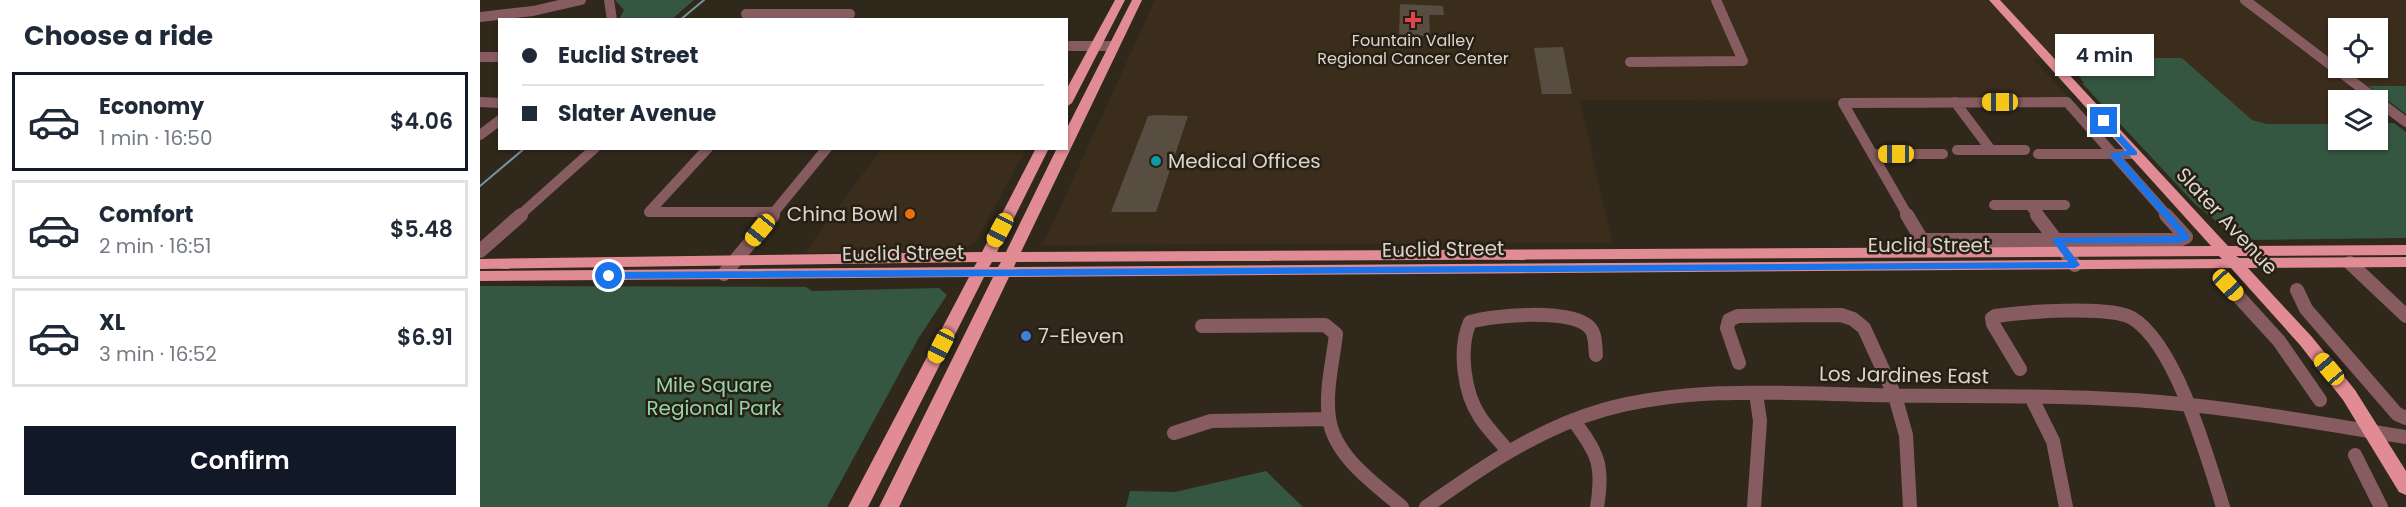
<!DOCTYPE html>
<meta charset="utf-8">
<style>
:root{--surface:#fff;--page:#f6f6f7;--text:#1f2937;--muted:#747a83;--line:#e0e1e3;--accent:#111827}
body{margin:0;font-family:Poppins,sans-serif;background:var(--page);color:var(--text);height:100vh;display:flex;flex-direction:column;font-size:22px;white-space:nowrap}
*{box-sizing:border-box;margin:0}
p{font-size:20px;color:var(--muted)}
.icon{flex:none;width:33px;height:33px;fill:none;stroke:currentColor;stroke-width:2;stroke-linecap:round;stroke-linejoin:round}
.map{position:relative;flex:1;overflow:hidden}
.sheet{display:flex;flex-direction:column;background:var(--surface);width:480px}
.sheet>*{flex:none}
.hud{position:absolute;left:18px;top:18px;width:570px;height:132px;border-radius:0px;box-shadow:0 2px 4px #0004;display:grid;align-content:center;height:132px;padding:0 24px;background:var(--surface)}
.tools{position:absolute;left:1848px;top:18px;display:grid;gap:12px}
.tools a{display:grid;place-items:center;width:60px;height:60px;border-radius:0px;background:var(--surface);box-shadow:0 2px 4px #0004;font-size:30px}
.end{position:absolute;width:27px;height:27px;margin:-14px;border:8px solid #1a73e8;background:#fff;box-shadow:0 0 0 3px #fff}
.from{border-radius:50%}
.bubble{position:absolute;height:42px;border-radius:0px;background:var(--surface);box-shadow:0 2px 4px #0004;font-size:20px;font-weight:600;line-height:42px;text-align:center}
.car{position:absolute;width:18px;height:36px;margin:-18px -9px;border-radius:8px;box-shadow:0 0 4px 2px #0007;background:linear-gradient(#f5c518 24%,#345 0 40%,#f5c518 0 76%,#345 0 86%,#f5c518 0)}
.hud b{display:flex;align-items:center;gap:21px;height:57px;font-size:22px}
.hud b+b{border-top:2px solid var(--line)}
.hud i{width:15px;height:15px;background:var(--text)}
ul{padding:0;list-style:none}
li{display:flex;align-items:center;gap:18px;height:99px;margin:0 12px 9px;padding:0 12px;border:3px solid var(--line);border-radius:0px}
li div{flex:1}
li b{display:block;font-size:22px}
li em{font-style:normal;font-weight:600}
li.on{border-color:var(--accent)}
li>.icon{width:54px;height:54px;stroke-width:1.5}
h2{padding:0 24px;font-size:27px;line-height:72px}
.primary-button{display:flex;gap:12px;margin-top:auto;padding:12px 24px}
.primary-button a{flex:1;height:69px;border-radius:0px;background:var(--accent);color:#fff;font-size:24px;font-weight:600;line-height:69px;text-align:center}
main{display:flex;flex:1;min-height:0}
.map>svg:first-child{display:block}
.built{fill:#3a2d1b;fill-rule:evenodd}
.green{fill:#355640}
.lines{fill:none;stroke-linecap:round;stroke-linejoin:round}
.stream{stroke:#7692a1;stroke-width:2}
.building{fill:#574d40}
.minor-far1{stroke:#865c60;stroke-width:10}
.minor{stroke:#865c60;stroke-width:14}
.major{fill:#e18c95;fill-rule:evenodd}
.route{fill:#1a73e8}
.health-dot{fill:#e0444e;stroke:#271f13;stroke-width:2}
.culture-dot{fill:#0f9aa8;stroke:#271f13;stroke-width:2}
.food-dot{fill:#e8710a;stroke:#271f13;stroke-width:2}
.shop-dot{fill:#3f7fe0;stroke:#271f13;stroke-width:2}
.labels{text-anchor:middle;stroke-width:5;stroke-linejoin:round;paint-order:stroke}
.far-poi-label{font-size:16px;fill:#dbd5cd;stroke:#271f13}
.poi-label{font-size:20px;fill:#dbd5cd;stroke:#271f13;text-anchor:start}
.street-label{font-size:20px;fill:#dbd5cd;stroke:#271f13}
.park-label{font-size:20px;fill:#95d6a9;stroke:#271f13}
</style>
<main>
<section class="sheet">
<h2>Choose a ride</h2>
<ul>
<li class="on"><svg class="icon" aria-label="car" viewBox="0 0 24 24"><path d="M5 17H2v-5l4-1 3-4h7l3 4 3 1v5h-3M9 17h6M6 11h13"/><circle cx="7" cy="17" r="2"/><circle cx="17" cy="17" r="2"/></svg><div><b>Economy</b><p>1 min · 16:50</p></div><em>$4.06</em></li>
<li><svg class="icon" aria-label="car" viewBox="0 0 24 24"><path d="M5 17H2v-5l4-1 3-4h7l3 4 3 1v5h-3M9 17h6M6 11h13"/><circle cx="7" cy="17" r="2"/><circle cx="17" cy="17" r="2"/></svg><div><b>Comfort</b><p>2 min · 16:51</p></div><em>$5.48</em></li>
<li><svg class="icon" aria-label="car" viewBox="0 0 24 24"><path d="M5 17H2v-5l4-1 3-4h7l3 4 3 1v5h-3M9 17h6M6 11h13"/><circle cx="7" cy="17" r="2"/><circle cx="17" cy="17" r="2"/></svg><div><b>XL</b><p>3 min · 16:52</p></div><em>$6.91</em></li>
</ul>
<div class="primary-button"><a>Confirm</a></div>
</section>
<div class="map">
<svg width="1926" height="507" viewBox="0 0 1926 507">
<rect width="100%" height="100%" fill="#31281c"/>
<!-- built -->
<path class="built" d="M 675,0 L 1926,0 L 1926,86 L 1866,86 L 1884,100 L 1858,100 L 1858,124 L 1786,124 L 1772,120 L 1702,58 L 1554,60 L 1590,99 L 1100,100 L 1132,243 L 563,245 ZM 1858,28 L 1898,28 L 1898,68 L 1858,68 Z
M 401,149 L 401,148 L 546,149 L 495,243 L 477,251 L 325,253 Z"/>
<!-- green -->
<path class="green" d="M 135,0 L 214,0 L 191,20 L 139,19 L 144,10 Z
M 1586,58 L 1702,58 L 1772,120 L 1787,124 L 1858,124 L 1858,140 L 1898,140 L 1898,123 L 1914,123 L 1926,132 L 1926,238 L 1770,240 L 1747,230 L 1715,204 L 1602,83 L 1604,83 Z
M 1888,86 L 1926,86 L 1926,114 Z
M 0,286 L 326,287 L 332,291 L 459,288 L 467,295 L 438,339 L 347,507 L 0,507 Z
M 786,471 L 823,507 L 646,507 L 650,491 L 695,492 Z"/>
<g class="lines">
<!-- stream -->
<path class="stream" d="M 200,20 L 224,0
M 0,186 L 45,148"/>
</g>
<!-- building -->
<path class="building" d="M 920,4 L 963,6 L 964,15 L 949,15 L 950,36 L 919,36 Z
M 1083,47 L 1092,94 L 1062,94 L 1054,48 Z
M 676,115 L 708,116 L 676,212 L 631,212 L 668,116 Z"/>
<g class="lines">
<!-- minor-far1 -->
<path class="minor-far1" d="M 129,0 L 132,20
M 1765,0 L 1897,100
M 266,14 L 370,14
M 0,17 L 53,11 L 101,0
M 586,46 L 634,46
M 0,57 L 20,57
M 1150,62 L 1263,61 L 1236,0
M 1898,101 L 1926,122
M 0,102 L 20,103
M 1475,102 L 1511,150
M 0,135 L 20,120
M 228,148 L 169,212 L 295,212
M 1477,150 L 1545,150
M 1392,154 L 1463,154
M 1558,154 L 1654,154
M 1514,205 L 1585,205
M 1550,205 L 1558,216
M 39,216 L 115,148
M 291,216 L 347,148
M 1428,216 L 1363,103 L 1587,102 L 1688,216"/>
<!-- minor -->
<path class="minor" d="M 1427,215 L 1442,240 L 1699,240 L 1706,237 L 1686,215
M 1557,215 L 1595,265
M 0,251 L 41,215
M 1870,263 L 1926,316
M 244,274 L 293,215
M 1748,285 L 1799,341 L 1840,400
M 1817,290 L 1826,309 L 1917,414 L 1926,418
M 722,326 L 845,325 L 856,334 C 853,361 845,391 849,418 C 854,456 895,484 922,507
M 1259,363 L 1247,328 L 1249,320 L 1258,316 L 1361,315 L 1373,319 L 1384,328 L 1415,396 L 1426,435 L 1430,507
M 1540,369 L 1513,324 L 1512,318 L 1515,316 C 1543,312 1629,305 1652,318 C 1696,344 1728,459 1743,507
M 1552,399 L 1573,441 L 1586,507
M 1093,420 C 1118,453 1124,465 1117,507
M 694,433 L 731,421 L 849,419
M 1027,450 C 1018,439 1008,429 1000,417 C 984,393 978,349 990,322 C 1014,315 1092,308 1110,328 C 1116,334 1115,347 1116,355
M 1875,455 L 1901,507
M 946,507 C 1001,468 1057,429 1123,410 C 1210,386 1302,393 1391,395 C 1487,397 1584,394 1680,402 C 1762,409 1844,424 1926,437
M 1274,507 L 1280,421 L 1276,393"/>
<!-- major -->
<path class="major" d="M 635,0 L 645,0 L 592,103 L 586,107 L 586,90 Z
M 652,0 L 662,0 L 541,252 L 1731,246 L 1509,0 L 1520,0 L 1748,246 L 1926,245 L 1926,255 L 1756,256 L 1759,258 L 1926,257 L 1926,267 L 1768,268 L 1832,337 L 1875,390 L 1926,471 L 1926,495 L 1919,492 L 1863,400 L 1820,345 L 1751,268 L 529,277 L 419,507 L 399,507 L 513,277 L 504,277 L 388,507 L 368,507 L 489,277 L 0,281 L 0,271 L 494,267 L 497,262 L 0,269 L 0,259 L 502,252 L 556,148 L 569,148 L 517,252 L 526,252 L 577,148 L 586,148 L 586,130 ZM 1739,256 L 1742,259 L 534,267 L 536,262 ZM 512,262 L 521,262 L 518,267 L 509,267 Z"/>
</g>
<!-- route -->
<path class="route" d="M 1621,119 L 1627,119 L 1657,152 L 1657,155 L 1640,156 L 1709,235 L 1709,239 L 1699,243 L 1584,243 L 1600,265 L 1595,268 L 129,279 L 124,276 L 129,272 L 1588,262 L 1572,240 L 1574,238 L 1700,236 L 1629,154 L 1647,151 L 1621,123 Z"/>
<!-- markers -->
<path class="health-dot" d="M930 11h6v6h6v6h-6v6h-6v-6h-6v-6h6z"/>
<circle class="culture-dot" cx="676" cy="161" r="6"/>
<circle class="food-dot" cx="430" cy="214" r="6"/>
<circle class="shop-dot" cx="546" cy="336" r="6"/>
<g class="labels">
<!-- far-poi labels -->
<g class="far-poi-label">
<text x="933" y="46">Fountain Valley<tspan x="933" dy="18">Regional Cancer Center</tspan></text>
</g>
<!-- poi labels -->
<g class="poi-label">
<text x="688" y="168">Medical Offices</text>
<text x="418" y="221" text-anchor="end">China Bowl</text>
<text x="558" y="343">7-Eleven</text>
</g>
<!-- street labels -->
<g class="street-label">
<text transform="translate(1747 221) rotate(47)" y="7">Slater Avenue</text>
<text x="1449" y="252">Euclid Street</text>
<text transform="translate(963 249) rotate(-1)" y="7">Euclid Street</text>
<text transform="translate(423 253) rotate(-1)" y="7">Euclid Street</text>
<text transform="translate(1424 375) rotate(1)" y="7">Los Jardines East</text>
</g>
<!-- park labels -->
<g class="park-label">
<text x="234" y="392">Mile Square<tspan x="234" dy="23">Regional Park</tspan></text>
</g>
</g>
</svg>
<div class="tools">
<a><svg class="icon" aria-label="locate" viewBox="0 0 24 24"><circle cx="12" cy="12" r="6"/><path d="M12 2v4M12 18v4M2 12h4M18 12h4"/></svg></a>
<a><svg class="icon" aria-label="layers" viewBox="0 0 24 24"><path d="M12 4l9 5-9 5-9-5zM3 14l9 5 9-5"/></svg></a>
</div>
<i class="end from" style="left:129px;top:276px"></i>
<i class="end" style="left:1624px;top:121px"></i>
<div class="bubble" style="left:1575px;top:34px;width:99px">4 min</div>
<i class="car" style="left:1520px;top:102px;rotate:270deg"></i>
<i class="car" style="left:1416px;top:154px;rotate:270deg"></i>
<i class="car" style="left:280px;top:230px;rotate:219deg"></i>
<i class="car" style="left:520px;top:230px;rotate:208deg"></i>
<i class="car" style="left:1748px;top:285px;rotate:137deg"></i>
<i class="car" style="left:461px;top:346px;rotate:207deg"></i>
<i class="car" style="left:1849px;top:369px;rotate:320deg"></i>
<div class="hud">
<b><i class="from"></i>Euclid Street</b>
<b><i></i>Slater Avenue</b>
</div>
</div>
</main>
